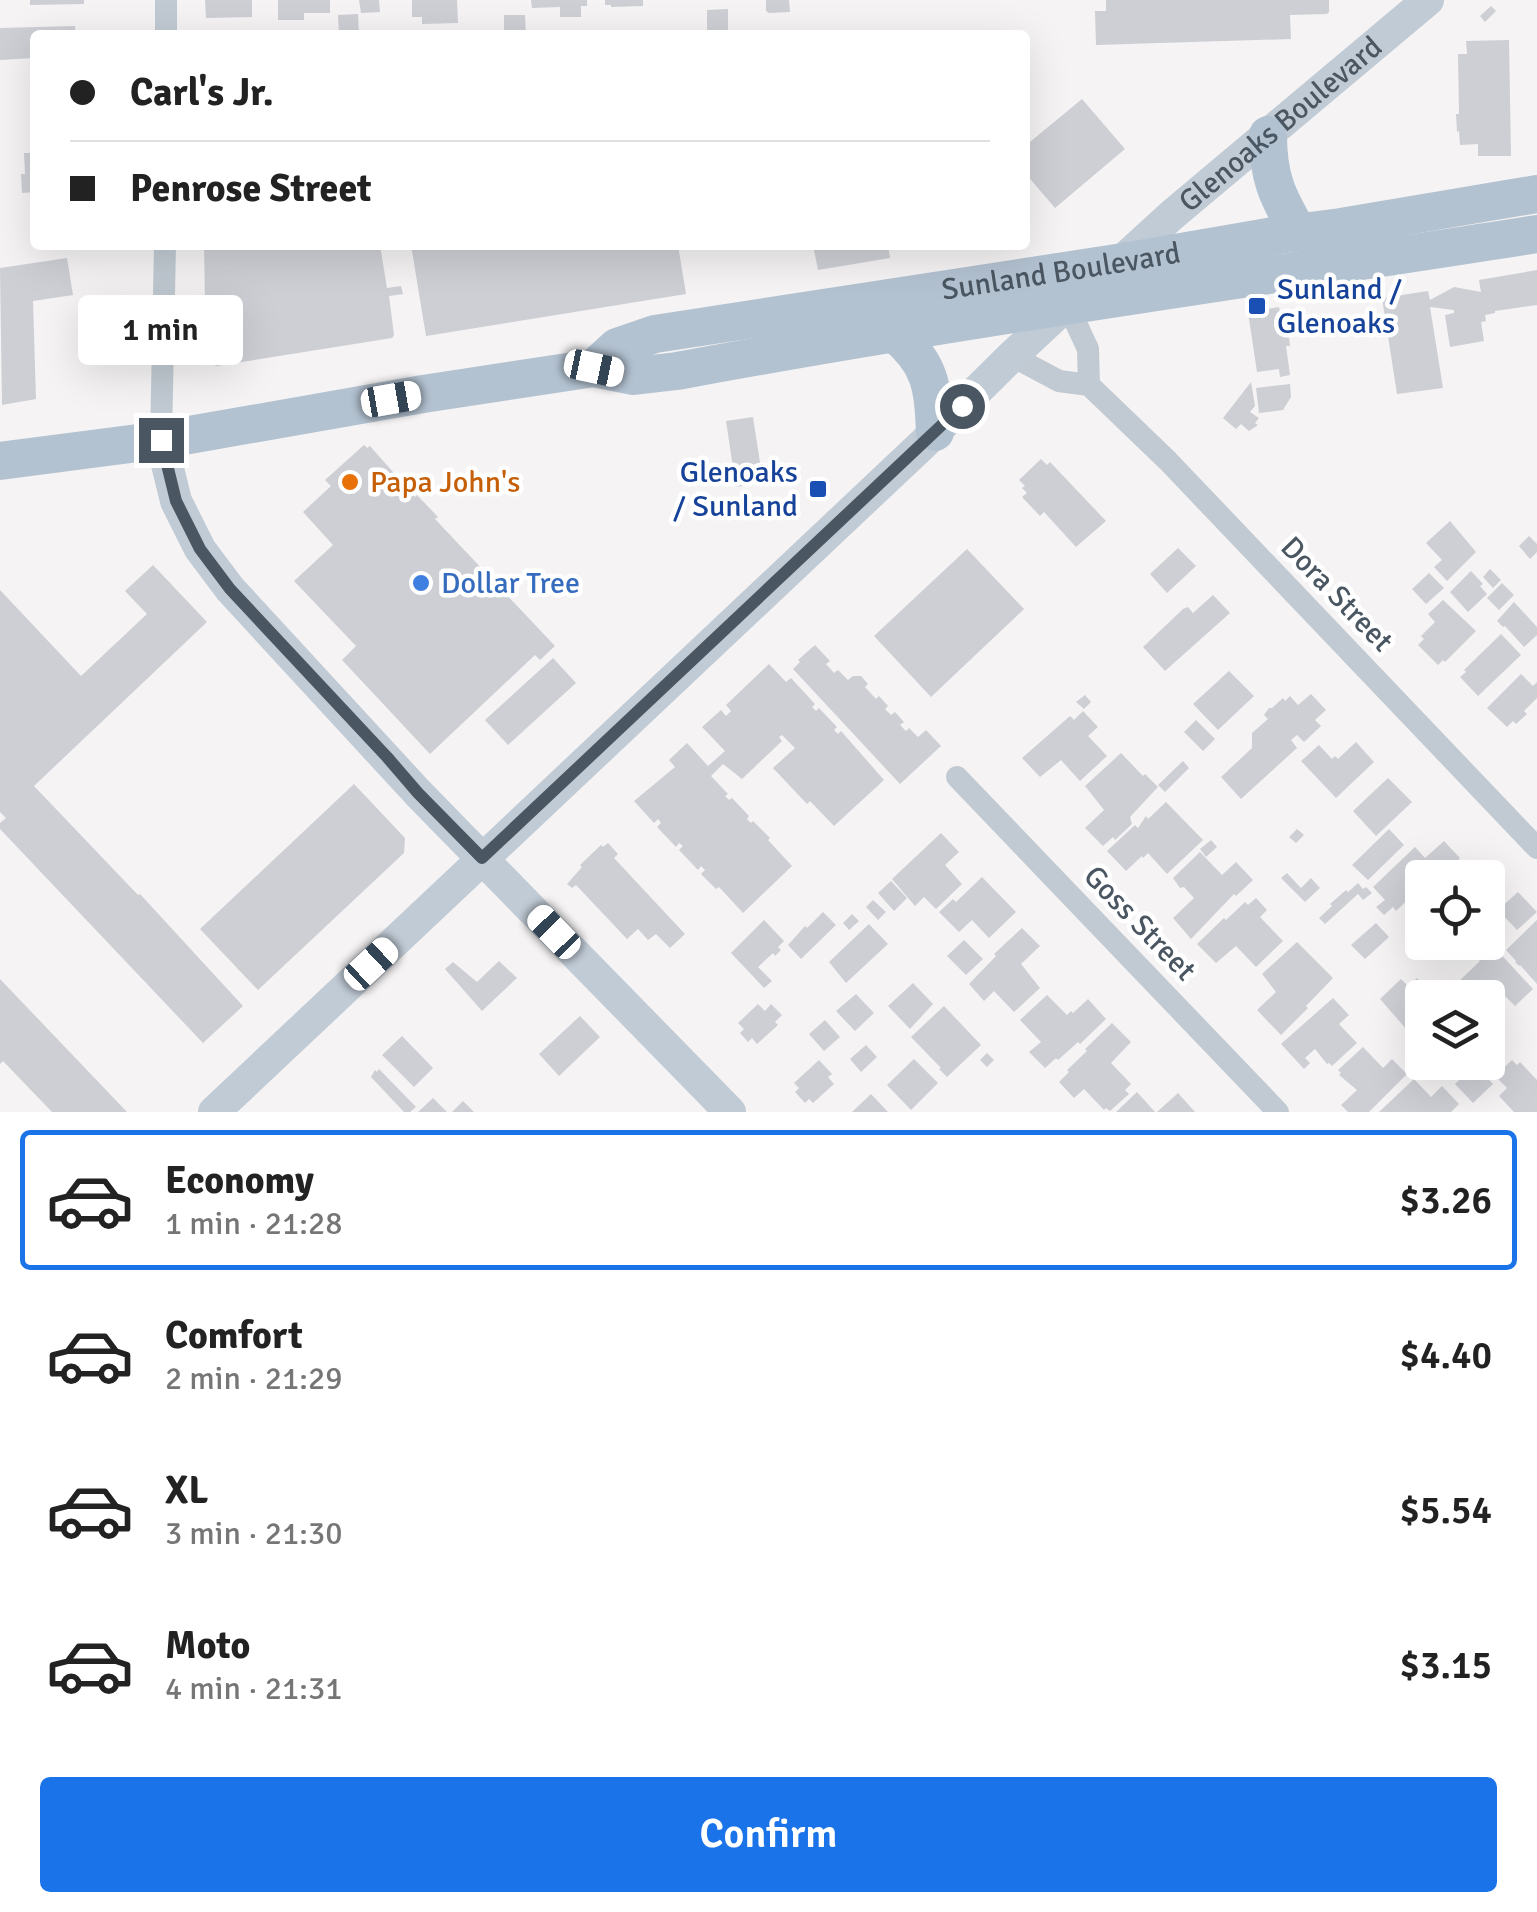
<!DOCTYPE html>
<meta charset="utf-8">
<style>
:root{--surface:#fff;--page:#f2f2f2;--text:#222;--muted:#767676;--line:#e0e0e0;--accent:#1a73e8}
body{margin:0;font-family:Signika,sans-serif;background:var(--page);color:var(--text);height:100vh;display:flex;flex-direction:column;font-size:38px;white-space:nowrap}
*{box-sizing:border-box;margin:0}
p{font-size:32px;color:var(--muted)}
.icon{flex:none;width:55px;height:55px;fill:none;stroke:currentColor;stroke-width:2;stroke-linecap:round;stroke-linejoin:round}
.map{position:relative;height:1112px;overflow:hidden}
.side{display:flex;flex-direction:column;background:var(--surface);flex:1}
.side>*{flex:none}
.hud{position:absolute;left:30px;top:30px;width:1000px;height:220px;border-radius:10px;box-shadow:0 10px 40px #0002;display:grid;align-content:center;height:220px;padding:0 40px;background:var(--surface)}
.controls{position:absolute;left:1405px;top:860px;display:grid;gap:20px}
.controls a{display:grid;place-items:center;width:100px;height:100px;border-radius:10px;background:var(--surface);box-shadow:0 10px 40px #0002;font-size:50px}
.end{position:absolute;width:45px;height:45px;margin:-22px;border:12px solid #4a5661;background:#fff;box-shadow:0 0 0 5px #fff}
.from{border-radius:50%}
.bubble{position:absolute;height:70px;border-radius:10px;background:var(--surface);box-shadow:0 10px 40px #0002;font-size:32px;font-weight:600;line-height:70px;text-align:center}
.car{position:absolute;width:30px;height:60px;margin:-30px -15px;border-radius:12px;box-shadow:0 0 8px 2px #0007;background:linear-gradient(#fff 24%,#345 0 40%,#fff 0 76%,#345 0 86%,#fff 0)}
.hud b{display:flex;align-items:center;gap:35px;height:95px;font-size:38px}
.hud b+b{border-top:2px solid var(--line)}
.hud i{width:25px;height:25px;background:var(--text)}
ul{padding:18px 0 0;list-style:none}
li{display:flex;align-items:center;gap:30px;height:140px;margin:0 20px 15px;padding:0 20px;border:5px solid transparent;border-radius:10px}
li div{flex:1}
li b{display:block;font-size:38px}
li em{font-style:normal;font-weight:600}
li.current{border-color:var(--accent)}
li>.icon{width:90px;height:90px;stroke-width:1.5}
.action{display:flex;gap:20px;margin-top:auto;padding:20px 40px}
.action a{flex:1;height:115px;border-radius:10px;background:var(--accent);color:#fff;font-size:40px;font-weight:600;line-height:115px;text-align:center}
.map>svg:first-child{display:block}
.building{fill:#cdcfd5}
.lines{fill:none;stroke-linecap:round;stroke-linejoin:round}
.minor{stroke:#c1cad2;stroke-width:22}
.secondary{stroke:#c1cbd6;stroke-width:32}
.primary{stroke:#b3c2d1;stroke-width:38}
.route{stroke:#4a5661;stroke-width:12}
.transit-dot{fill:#1a4fb4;stroke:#fff;stroke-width:4}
.food-dot{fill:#e8710a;stroke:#fff;stroke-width:4}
.shop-dot{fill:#3f7fe0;stroke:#fff;stroke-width:4}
.labels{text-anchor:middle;stroke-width:9;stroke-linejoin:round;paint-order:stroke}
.street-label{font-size:30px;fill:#4a5661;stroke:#fff}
.transit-label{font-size:30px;fill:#164399;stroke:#fff;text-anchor:start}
.food-label{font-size:30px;fill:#c56008;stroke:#fff;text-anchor:start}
.shop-label{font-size:30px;fill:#366cbe;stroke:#fff;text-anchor:start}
</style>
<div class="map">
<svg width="1537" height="1112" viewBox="0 0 1537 1112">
<rect width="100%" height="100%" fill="#f5f3f3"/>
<!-- building -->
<path class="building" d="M 30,0 L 84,0 L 84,4 L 30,5 Z
M 205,0 L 252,0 L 252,17 L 206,18 Z
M 278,0 L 330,0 L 330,13 L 304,13 L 304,20 L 278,20 Z
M 359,0 L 379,0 L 380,12 L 361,13 Z
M 412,0 L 457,0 L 458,23 L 422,24 L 422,17 L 412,17 Z
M 531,0 L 587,0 L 587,6 L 581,6 L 581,17 L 560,17 L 560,7 L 532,8 Z
M 605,0 L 643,0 L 643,6 L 611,7 L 611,5 L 605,5 Z
M 766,0 L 789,0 L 790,12 L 769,13 L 766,11 Z
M 1106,0 L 1329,0 L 1329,12 L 1327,14 L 1290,15 L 1291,39 L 1096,45 L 1095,11 L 1106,11 Z
M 1491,6 L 1496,11 L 1485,22 L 1480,16 Z
M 728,9 L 728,31 L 707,31 L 707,10 Z
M 358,14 L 359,35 L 339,35 L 338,15 Z
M 504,15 L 525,15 L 526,35 L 504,35 Z
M 75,26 L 76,35 L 35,35 L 35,58 L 0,60 L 0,28 Z
M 1509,40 L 1511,156 L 1478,156 L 1478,144 L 1460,145 L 1459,131 L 1457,132 L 1456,114 L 1459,114 L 1458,54 L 1467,54 L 1466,41 Z
M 1082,99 L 1125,149 L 1055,208 L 1025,173 L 1025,146 Z
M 24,153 L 35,153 L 35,192 L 22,193 L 21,174 L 25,174 Z
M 204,245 L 380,245 L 387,288 L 401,286 L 403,294 L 389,296 L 394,335 L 392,338 L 216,366 L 212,363 L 205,304 Z
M 411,245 L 678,245 L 686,294 L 426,336 Z
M 813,245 L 888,245 L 890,258 L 818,270 Z
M 67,258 L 73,295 L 33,301 L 36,399 L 2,405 L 0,268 Z
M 1537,270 L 1537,305 L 1495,311 L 1495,313 L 1485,315 L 1486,321 L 1481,322 L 1484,341 L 1450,347 L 1445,315 L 1454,313 L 1454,310 L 1430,307 L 1443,388 L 1397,394 L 1382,298 L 1428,291 L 1430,300 L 1454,287 L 1481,292 L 1479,280 Z
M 1279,307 L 1283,329 L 1288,328 L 1290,346 L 1286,346 L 1290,375 L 1280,377 L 1279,369 L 1257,372 L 1248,312 Z
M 1251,382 L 1255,406 L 1250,412 L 1259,418 L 1255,423 L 1258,425 L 1249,431 L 1241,424 L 1236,429 L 1223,418 Z
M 1290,384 L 1291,397 L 1283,410 L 1259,413 L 1256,388 Z
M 753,417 L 763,482 L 736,487 L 726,421 Z
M 364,445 L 367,448 L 370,446 L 415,497 L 417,495 L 438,517 L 435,519 L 555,646 L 540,660 L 535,655 L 430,754 L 342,660 L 356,646 L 294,581 L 333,545 L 303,512 L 331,486 L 325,480 Z
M 1041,459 L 1047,465 L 1050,462 L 1106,521 L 1076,547 L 1044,512 L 1040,516 L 1022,497 L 1027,493 L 1022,488 L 1025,486 L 1019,480 Z
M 1450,521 L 1476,552 L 1447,581 L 1434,567 L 1442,560 L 1426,543 Z
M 1529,536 L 1537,544 L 1537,552 L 1530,559 L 1519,546 Z
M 1178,548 L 1196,566 L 1167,593 L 1150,574 Z
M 967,549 L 1024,609 L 931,697 L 874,636 Z
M 153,565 L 207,622 L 34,786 L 138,895 L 140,894 L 243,1006 L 203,1043 L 0,829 L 0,823 L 6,818 L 0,812 L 0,590 L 81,676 L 147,614 L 125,591 Z
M 1490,569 L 1501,580 L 1493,588 L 1483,577 Z
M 1471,571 L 1483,584 L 1480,586 L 1487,594 L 1468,612 L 1450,592 Z
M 1429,573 L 1444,588 L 1426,604 L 1412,589 Z
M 1502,583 L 1514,595 L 1499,610 L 1487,598 Z
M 1213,595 L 1230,613 L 1165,671 L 1143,647 L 1183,609 L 1188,607 L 1193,613 Z
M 1443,600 L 1476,631 L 1445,662 L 1443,660 L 1438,665 L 1418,645 L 1424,639 L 1421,636 L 1435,622 L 1428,614 Z
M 1514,602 L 1537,627 L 1537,635 L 1524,647 L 1505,626 L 1503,627 L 1497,621 Z
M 1501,634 L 1521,655 L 1478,696 L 1460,677 L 1466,672 L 1464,670 Z
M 815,645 L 830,661 L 826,664 L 834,673 L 838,670 L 848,680 L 853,676 L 861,676 L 868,684 L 865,687 L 876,699 L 879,696 L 888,706 L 885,709 L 891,715 L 895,712 L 904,722 L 900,725 L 906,731 L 909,728 L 918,737 L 926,730 L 941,746 L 900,784 L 793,669 L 800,662 L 798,660 Z
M 553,658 L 576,683 L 508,745 L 485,720 Z
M 769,664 L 786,682 L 791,678 L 815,704 L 812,707 L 816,711 L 819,708 L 837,727 L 834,730 L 838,734 L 841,731 L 884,780 L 834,826 L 810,801 L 807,804 L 773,768 L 795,748 L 782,735 L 779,737 L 782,741 L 742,779 L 723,764 L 711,776 L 728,794 L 725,796 L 729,800 L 732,798 L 749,816 L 747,819 L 751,823 L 753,821 L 770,838 L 768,840 L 792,866 L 743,913 L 719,887 L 716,889 L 701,874 L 705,870 L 701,866 L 698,870 L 679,850 L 683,846 L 679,843 L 676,847 L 657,827 L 661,823 L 658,819 L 654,823 L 634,801 L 675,767 L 669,760 L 687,743 L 708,766 L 725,751 L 702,727 L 721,710 L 726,716 L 731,711 L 726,705 Z
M 1229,671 L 1254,696 L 1218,730 L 1193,704 Z
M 1521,674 L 1533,686 L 1537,682 L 1537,698 L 1524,711 L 1527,714 L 1516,724 L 1513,721 L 1507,727 L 1487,708 Z
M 1311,694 L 1326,710 L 1315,720 L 1321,726 L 1304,742 L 1297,735 L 1291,740 L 1297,748 L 1241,799 L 1221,777 L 1252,748 L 1252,733 L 1268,719 L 1264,715 L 1269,708 L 1272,708 L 1283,698 L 1285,701 L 1290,696 L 1298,705 Z
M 1085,695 L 1091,702 L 1084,709 L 1076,702 Z
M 1083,711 L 1098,727 L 1088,736 L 1107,756 L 1080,781 L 1061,760 L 1040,777 L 1022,758 L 1070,716 L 1074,720 Z
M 1196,720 L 1215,739 L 1203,751 L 1184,732 Z
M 1356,742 L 1374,762 L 1336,798 L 1301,761 L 1319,745 L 1332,759 L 1335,756 L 1338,759 Z
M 1121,753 L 1143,776 L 1145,774 L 1158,787 L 1130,817 L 1132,824 L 1115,840 L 1113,837 L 1103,846 L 1085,828 L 1104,810 L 1085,786 Z
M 1183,761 L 1189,768 L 1165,792 L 1158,785 Z
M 1388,778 L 1412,802 L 1376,836 L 1353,811 Z
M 354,784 L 405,838 L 404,853 L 258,990 L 200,929 Z
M 1166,802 L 1203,840 L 1167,874 L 1148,853 L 1143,858 L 1142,856 L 1126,871 L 1107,851 L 1135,825 L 1138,828 L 1146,816 L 1148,819 Z
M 1297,829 L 1304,835 L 1296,843 L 1289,837 Z
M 1389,829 L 1404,845 L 1368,880 L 1352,865 Z
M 941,833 L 959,852 L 945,865 L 962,884 L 936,909 L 924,897 L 915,906 L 892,879 Z
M 1211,840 L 1217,847 L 1206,857 L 1200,849 Z
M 1444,841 L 1460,858 L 1439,878 L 1422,878 L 1422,886 L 1396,911 L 1393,907 L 1384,915 L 1376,907 L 1385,900 L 1373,887 L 1415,847 L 1425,858 Z
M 608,843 L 618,854 L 614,858 L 685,934 L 670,948 L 656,934 L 648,940 L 638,929 L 627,939 L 576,885 L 572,888 L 567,884 L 582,867 L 580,865 L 601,845 L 603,847 Z
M 1200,852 L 1222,875 L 1236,862 L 1253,880 L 1236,896 L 1234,894 L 1191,939 L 1173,918 L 1194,898 L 1184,887 L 1180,888 L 1173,878 Z
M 1477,860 L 1496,879 L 1488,887 L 1488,878 L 1458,878 Z
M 1287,873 L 1301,888 L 1311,878 L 1320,888 L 1305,902 L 1281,878 Z
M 982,877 L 1016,912 L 989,938 L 972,920 L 959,932 L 939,912 L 953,899 L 956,902 Z
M 891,881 L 907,898 L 894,911 L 878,893 Z
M 1358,883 L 1363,889 L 1366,887 L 1372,893 L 1363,900 L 1358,894 L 1325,924 L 1319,918 L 1332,906 L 1330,904 L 1346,890 L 1348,892 Z
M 1518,892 L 1537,912 L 1517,930 L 1498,910 Z
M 1256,898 L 1267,910 L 1260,917 L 1283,941 L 1256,967 L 1236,946 L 1216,963 L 1197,944 L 1224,918 L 1226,920 L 1245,902 L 1248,905 Z
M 873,900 L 886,912 L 878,920 L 866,907 Z
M 823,912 L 836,925 L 801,959 L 788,945 L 805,926 L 807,928 Z
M 852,914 L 859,921 L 849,930 L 843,923 Z
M 764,920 L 784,941 L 778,947 L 781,950 L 775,956 L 773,953 L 758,967 L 772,981 L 764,988 L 731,953 Z
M 1537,920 L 1537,984 L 1520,965 L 1519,966 L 1515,962 L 1516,961 L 1506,950 Z
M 1376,923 L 1389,937 L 1365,959 L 1351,945 Z
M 869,924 L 888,944 L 846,983 L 829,962 Z
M 1022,928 L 1040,946 L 1021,964 L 1040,988 L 1014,1012 L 994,991 L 984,1001 L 969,984 L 996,956 L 994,954 Z
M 964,940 L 983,959 L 966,975 L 947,956 Z
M 1297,942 L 1333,978 L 1306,1006 L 1308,1008 L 1281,1035 L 1257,1010 L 1276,992 L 1262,974 Z
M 1481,942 L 1487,942 L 1493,949 L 1495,948 L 1533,989 L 1515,1006 L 1499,990 L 1488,1004 L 1488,998 L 1469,998 L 1456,984 L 1480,961 L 1471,952 Z
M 499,961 L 517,978 L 482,1011 L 445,969 L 453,962 L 477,982 Z
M 1417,978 L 1429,992 L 1434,988 L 1440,995 L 1438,998 L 1422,998 L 1422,1047 L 1380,999 L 1401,979 L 1408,986 Z
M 0,979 L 127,1112 L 52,1112 L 3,1061 L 0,1064 Z
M 913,983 L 933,1004 L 910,1029 L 888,1006 Z
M 856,994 L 874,1013 L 855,1031 L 836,1011 Z
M 1047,995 L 1067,1015 L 1071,1011 L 1073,1013 L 1088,999 L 1106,1019 L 1080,1044 L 1078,1042 L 1058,1060 L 1056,1058 L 1045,1068 L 1029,1052 L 1041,1042 L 1020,1020 Z
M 1333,998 L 1349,1015 L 1339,1024 L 1357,1043 L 1332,1066 L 1329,1063 L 1327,1064 L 1315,1049 L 1305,1058 L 1310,1063 L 1304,1069 L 1281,1044 Z
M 758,1004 L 765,1011 L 771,1004 L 782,1015 L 775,1022 L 778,1025 L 757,1044 L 752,1038 L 748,1042 L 740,1033 L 744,1029 L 738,1023 Z
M 944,1006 L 981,1045 L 947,1077 L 939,1069 L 941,1068 L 911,1037 Z
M 580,1016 L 600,1037 L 559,1076 L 539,1054 Z
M 825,1020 L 840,1037 L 824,1051 L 809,1034 Z
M 1112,1023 L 1131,1042 L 1111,1063 L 1131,1084 L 1125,1090 L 1129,1094 L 1110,1111 L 1106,1108 L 1104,1110 L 1084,1089 L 1074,1098 L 1059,1082 L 1069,1072 L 1067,1070 L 1087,1051 L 1085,1049 Z
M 402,1036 L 433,1068 L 414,1087 L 382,1055 Z
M 866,1045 L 877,1057 L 861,1072 L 850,1059 Z
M 1363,1047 L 1383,1068 L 1392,1059 L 1407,1074 L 1369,1112 L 1348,1112 L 1341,1105 L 1357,1090 L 1339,1075 L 1341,1073 L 1338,1070 Z
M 987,1053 L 994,1060 L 987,1067 L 980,1060 Z
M 914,1059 L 938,1083 L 911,1110 L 887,1085 Z
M 819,1060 L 832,1074 L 828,1077 L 834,1084 L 813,1103 L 809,1099 L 805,1103 L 795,1092 L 799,1088 L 794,1083 Z
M 1512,1060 L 1517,1065 L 1520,1062 L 1537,1080 L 1537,1112 L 1514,1112 L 1499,1096 L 1507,1088 L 1495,1076 Z
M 1475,1065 L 1493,1084 L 1473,1103 L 1455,1084 Z
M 379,1069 L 416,1107 L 410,1112 L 404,1112 L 371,1077 L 375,1070 L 377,1072 Z
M 1414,1079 L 1431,1097 L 1442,1086 L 1459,1104 L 1451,1112 L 1379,1112 Z
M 1137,1092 L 1155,1112 L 1116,1112 Z
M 1178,1093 L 1195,1112 L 1157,1112 Z
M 871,1094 L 888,1112 L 852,1112 Z
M 433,1098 L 447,1112 L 418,1112 Z
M 463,1101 L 474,1112 L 452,1112 Z"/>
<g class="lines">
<!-- minor -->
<path class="minor" d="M 166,35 L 166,0
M 1067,304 L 1088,349 L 1089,385
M 1012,356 L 1059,381 L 1089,385 L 1168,461 L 1537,848
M 161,440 L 165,245
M 957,777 L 1278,1112"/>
<!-- secondary -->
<g class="secondary">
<path id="s1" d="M 1114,268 L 1172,215 L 1428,0"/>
<path d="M 161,440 L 176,501 L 200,549 L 230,589 L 418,793 L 730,1112"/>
<path d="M 214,1112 L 923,444 L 1012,356 L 1071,301"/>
</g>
<!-- primary -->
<g class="primary">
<path d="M 1268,135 C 1268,177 1277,196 1298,232"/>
<path d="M 894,333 C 931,363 933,387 935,432"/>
<path id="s2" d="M 594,368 L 617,347 L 655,334 L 1123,262 L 1279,235 L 1341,227 L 1537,194"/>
<path d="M 0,461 L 161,440 L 423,394 L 594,368 L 634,376 L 677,371 C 963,318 1250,279 1537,234"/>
</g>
</g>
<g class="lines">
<!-- route -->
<path class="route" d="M 161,440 L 176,501 L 200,549 L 230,589 L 387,757 L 418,793 L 482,858 L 962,406"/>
</g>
<!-- markers -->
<g class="transit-dot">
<rect x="1247" y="296" width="20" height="20" rx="5"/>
<rect x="808" y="479" width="20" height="20" rx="5"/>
</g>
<circle class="food-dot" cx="350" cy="482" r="10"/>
<circle class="shop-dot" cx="421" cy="583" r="10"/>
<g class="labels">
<!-- street labels -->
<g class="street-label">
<text dy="10" stroke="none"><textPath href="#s1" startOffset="220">Glenoaks Boulevard</textPath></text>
<text dy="10" stroke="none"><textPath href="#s2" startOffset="482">Sunland Boulevard</textPath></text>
<text transform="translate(1337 594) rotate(46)" y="10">Dora Street</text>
<text transform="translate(1140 923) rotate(46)" y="10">Goss Street</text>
</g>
<!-- transit labels -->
<g class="transit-label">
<text x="1277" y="299">Sunland /<tspan x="1277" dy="34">Glenoaks</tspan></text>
<text x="798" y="482" text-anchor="end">Glenoaks<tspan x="798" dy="34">/ Sunland</tspan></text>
</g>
<!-- food labels -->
<g class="food-label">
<text x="370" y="492">Papa John's</text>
</g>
<!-- shop labels -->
<g class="shop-label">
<text x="441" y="593">Dollar Tree</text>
</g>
</g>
</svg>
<div class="controls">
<a><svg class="icon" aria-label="locate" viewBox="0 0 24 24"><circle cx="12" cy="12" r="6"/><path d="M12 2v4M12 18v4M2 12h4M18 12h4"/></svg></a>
<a><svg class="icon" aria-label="layers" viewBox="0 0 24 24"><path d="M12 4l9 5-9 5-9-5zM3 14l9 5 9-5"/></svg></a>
</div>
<i class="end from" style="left:962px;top:406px"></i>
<i class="end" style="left:161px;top:440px"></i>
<div class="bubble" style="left:78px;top:295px;width:165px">1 min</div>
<i class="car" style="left:594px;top:368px;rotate:102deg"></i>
<i class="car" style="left:391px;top:399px;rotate:80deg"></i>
<i class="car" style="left:554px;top:932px;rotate:316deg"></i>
<i class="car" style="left:371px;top:964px;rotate:47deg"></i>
<div class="hud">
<b><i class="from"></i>Carl's Jr.</b>
<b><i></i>Penrose Street</b>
</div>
</div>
<section class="side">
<ul>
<li class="current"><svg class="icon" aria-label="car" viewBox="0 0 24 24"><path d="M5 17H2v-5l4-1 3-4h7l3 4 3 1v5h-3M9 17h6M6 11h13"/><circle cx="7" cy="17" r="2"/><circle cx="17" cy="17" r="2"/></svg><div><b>Economy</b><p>1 min · 21:28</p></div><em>$3.26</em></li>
<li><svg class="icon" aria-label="car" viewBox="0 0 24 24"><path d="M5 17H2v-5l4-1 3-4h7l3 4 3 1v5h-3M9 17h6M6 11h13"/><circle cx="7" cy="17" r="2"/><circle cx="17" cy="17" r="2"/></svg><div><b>Comfort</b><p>2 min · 21:29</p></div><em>$4.40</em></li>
<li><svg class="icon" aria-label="car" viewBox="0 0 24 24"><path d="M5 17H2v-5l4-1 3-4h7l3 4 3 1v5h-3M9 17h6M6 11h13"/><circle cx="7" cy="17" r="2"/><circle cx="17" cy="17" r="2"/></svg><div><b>XL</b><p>3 min · 21:30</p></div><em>$5.54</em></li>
<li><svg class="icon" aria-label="car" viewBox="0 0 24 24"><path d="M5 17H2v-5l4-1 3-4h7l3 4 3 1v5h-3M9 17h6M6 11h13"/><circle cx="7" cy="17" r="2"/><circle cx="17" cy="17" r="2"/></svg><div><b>Moto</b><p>4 min · 21:31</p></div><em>$3.15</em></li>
</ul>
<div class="action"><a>Confirm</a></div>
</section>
